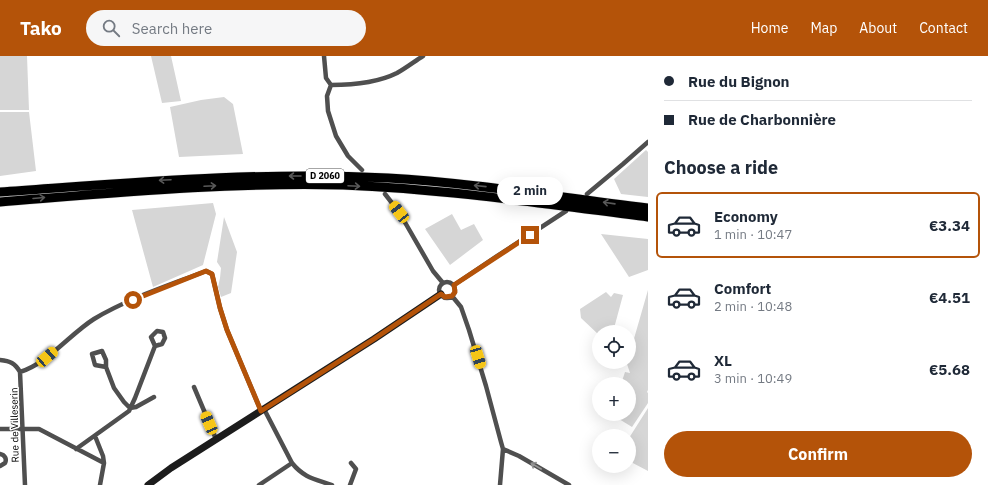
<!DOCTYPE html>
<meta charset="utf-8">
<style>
:root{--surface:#fff;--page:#f6f6f7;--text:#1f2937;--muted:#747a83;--line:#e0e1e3;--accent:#b45309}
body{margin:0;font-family:"IBM Plex Sans",sans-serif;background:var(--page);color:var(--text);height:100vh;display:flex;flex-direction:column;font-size:15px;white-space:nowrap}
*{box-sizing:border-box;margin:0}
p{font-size:13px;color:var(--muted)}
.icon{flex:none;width:22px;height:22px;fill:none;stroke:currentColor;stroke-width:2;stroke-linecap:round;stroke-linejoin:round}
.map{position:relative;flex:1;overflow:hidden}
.side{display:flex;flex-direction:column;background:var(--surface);width:340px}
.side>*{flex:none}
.hud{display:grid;align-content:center;height:88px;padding:0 16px;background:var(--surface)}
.fabs{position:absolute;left:592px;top:269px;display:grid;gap:8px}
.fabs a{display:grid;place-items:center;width:44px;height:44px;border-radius:50%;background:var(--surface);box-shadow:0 4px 16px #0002;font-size:20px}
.end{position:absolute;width:18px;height:18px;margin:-9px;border:5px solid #b45309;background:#fff;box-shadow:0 0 0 2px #fff}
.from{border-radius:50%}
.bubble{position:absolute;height:28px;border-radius:14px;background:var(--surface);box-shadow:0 4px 16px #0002;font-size:13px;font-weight:700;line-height:28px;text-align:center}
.car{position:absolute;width:12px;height:24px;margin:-12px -6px;border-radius:5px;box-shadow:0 0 3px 1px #0007;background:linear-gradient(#f5c518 24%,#345 0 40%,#f5c518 0 76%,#345 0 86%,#f5c518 0)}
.hud b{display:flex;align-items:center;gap:14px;height:38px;font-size:15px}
.hud b+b{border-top:1px solid var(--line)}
.hud i{width:10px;height:10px;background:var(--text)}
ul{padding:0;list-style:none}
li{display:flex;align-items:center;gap:12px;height:66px;margin:0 8px 6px;padding:0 8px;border:2px solid transparent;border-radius:6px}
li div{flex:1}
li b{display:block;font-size:15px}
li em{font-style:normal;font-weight:700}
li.selected{border-color:var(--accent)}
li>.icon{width:36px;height:36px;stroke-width:1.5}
h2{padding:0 16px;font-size:18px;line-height:48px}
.primary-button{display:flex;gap:8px;margin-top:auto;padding:8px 16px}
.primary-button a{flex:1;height:46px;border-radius:24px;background:var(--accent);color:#fff;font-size:16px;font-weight:700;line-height:46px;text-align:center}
header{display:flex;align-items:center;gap:24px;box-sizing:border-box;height:56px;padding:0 20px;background:var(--accent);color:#fff}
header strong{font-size:19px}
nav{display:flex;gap:22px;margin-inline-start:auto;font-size:14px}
.search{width:280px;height:36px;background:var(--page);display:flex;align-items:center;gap:10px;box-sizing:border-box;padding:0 14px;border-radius:22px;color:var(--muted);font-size:15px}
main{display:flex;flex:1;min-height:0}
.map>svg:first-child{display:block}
.green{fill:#d6d6d6}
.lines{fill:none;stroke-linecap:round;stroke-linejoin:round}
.highway-casing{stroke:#dbdbdb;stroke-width:10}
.street{stroke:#4f4f4f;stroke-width:4.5}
.secondary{stroke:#1c1c1c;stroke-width:7}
.highway{stroke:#000;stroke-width:9}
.oneway{stroke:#595959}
.oneway2{stroke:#959595}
.route{stroke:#b45309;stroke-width:5}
.labels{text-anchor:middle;stroke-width:3;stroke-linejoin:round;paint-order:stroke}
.shield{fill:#fff;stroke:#4c4c4c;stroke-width:1}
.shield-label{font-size:9px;font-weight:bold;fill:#000}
.street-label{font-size:10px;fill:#000;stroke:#fff}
</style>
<header>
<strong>Tako</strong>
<div class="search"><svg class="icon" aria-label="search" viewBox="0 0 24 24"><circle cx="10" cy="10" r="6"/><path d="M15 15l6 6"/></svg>Search here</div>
<nav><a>Home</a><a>Map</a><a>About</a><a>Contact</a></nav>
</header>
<main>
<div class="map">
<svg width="648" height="429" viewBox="0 0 648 429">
<rect width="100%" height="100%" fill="#fff"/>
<!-- green -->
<path class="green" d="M 0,0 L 27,0 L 29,54 L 0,54 Z
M 151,0 L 171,0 L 181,45 L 162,47 Z
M 224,41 L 233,48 L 243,98 L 179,101 L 170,51 L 201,44 Z
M 0,56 L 29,56 L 36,115 L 0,120 Z
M 646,94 L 648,96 L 648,141 L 621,138 L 614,123 Z
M 213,147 L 216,158 L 203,209 L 153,231 L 132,154 Z
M 452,158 L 461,174 L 474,168 L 483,184 L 450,209 L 425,173 Z
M 224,161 L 237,196 L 231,237 L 221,241 L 218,231 L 220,222 L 221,212 L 217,206 Z
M 601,178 L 648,183 L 648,214 L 629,221 Z
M 648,234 L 648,334 L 647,336 L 648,337 L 648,347 L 632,371 L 611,358 L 629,358 L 629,328 L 621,328 L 625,316 L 630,317 L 627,308 L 627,306 L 629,306 L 629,300 Z
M 606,236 L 611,241 L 614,237 L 623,239 L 613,276 L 599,276 L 599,279 L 581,262 L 580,253 Z
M 648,352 L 648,415 L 629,405 L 629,382 Z"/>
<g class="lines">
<defs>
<path id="highway" d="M 0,136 C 129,127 258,115 388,122 C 476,127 561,142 648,152
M 0,146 C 114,137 228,126 343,129 C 445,133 546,148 648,161"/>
</defs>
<!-- highway casing -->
<use href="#highway" class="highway-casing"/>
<!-- street -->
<path class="street" d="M 324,0 L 326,22 L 331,29
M 331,29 C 353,29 377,27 397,17 C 406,12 415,5 423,0
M 331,29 L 327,40 L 328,55 L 336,80 L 348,100 L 362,114
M 385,138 L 399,156 L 433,215 L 443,227
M 587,138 L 623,108 L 648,86
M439 234a8 8 0 1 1 16 0a8 8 0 1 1-16 0Z
M 454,229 L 491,204 L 566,155
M 452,240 L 461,251 L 469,274 L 486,330 L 501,386 L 503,393 L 500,429
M 0,304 C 10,305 15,307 20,316 L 25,429
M 106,311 L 95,309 L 92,298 L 102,295 L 106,304 L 106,311 L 114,332 L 124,346 L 130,352 L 136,351 L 154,341
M 20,316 C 47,308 70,278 94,263 C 127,243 170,229 206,215 L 212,218 L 220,252 L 227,274 L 261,355
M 194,331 L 216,383
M 264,353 L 292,407 C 304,422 315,423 332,429
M 0,373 L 39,373 L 104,407 L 100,429
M 95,380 L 103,400 L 104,407
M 76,393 L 129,355 L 135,342 L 155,290 L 162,288 L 165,282 L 163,276 L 157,275 L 151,281 L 155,290
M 503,393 L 519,400 L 569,429
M 0,398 C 5,399 7,403 5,407 L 0,410
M 259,429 L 292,407
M 350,429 L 356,413 L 351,407"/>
<!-- secondary -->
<path class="secondary" d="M 148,429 L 171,412 L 374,283 L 441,238"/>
<!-- highway -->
<use href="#highway" class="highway"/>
</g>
<!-- one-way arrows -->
<defs><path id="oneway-shaft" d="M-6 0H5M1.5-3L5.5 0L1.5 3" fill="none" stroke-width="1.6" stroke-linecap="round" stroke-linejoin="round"/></defs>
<g class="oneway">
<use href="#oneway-shaft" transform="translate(295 120) rotate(-180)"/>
<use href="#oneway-shaft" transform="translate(165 124) rotate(177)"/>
<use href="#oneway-shaft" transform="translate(210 130) rotate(-3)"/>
<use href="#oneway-shaft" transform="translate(354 130) rotate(3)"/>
<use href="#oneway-shaft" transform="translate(480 130) rotate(-174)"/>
<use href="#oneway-shaft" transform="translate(39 142) rotate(-5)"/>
<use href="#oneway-shaft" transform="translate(609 147) rotate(-172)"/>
</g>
<use class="oneway2" href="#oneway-shaft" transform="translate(536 410) rotate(-150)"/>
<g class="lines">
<!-- route -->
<path class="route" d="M 133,244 L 206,215 L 212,218 L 220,252 L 227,274 L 261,355 L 374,283 L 441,238 L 445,241 L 452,240 L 455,236 L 454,229 L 530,179"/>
</g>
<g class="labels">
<!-- shield labels -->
<rect class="shield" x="306" y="113" width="38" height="14" rx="3"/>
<g class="shield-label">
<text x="325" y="123">D 2060</text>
</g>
<!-- street labels -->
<g class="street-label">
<text transform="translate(14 369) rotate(-91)" y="4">Rue de Villeserin</text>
</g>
</g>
</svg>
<div class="fabs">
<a><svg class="icon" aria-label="locate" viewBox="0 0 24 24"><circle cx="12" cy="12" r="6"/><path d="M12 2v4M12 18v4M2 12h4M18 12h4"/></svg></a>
<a>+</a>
<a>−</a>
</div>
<i class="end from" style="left:133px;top:244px"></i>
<i class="end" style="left:530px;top:179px"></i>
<div class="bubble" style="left:497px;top:121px;width:66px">2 min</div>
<i class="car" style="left:399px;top:156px;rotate:322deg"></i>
<i class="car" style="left:47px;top:301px;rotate:49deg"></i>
<i class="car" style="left:478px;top:301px;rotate:163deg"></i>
<i class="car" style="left:209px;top:367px;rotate:337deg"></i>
</div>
<section class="side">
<div class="hud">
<b><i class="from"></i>Rue du Bignon</b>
<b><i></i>Rue de Charbonnière</b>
</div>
<h2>Choose a ride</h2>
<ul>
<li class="selected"><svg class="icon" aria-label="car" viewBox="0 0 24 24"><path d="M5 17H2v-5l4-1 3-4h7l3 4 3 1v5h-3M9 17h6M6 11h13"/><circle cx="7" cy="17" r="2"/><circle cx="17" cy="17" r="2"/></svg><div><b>Economy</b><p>1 min · 10:47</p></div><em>€3.34</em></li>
<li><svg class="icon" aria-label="car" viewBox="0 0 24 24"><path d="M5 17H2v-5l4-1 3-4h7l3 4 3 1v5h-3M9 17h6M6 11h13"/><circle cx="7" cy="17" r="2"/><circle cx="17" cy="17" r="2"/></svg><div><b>Comfort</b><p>2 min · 10:48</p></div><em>€4.51</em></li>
<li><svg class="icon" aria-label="car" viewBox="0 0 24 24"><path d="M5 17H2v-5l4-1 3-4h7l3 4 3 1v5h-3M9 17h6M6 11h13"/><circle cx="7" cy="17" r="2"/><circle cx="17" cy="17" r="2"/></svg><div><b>XL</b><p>3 min · 10:49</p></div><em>€5.68</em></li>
</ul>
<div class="primary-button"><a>Confirm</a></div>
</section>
</main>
